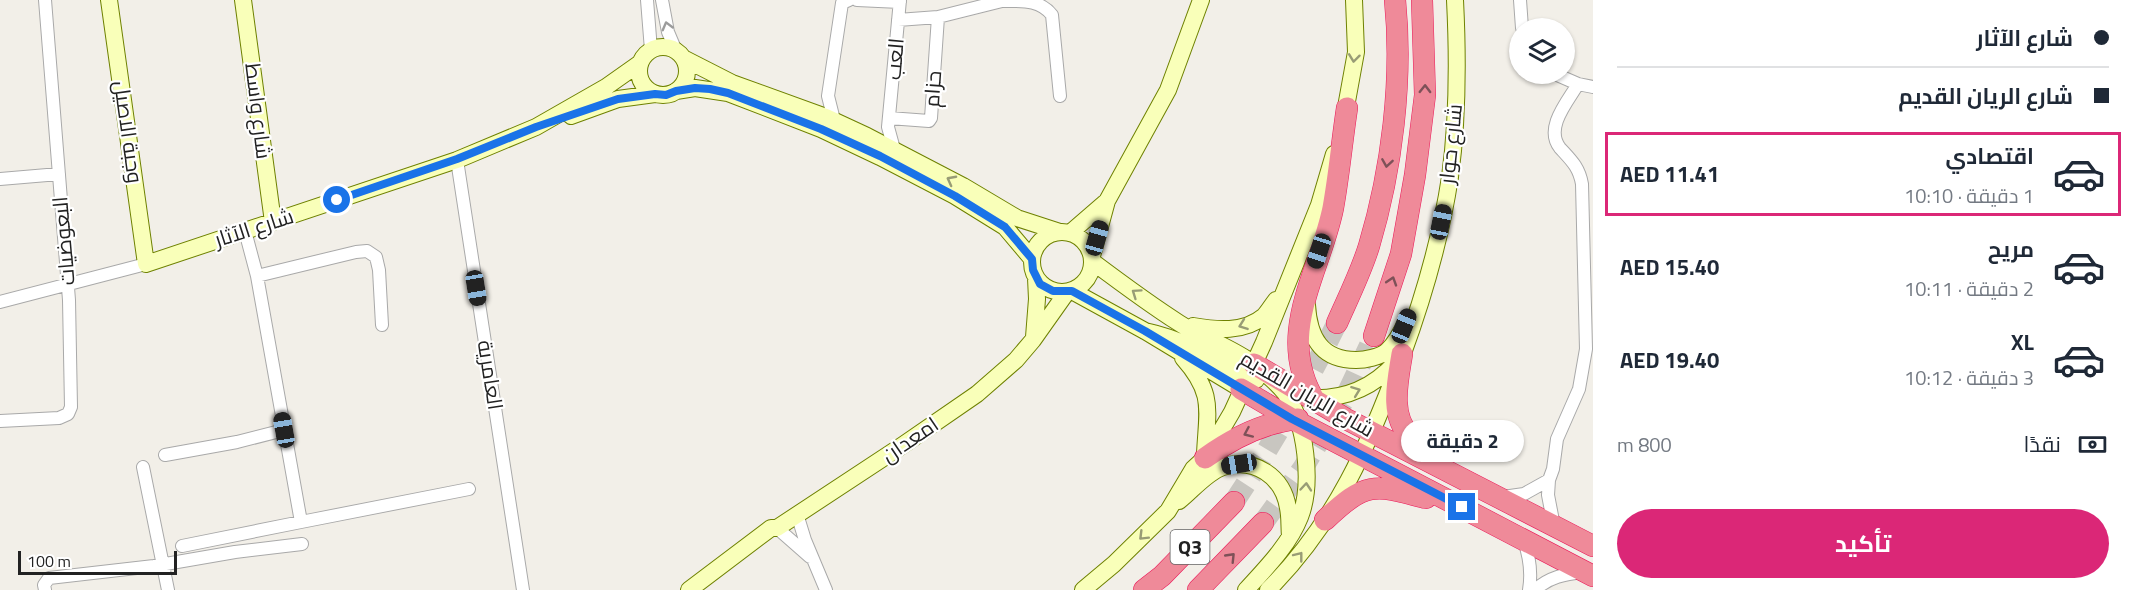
<!DOCTYPE html>
<html lang="ar">
<meta charset="utf-8">
<style>
:root{--surface:#fff;--page:#f6f6f7;--text:#1f2937;--muted:#747a83;--line:#e0e1e3;--accent:#db2777}
body{margin:0;font-family:"Titillium Web",Cairo,sans-serif;background:var(--page);color:var(--text);direction:rtl;height:100vh;display:flex;flex-direction:column;font-size:22px;white-space:nowrap}
*{box-sizing:border-box;margin:0}
p{font-size:20px;color:var(--muted)}
.icon{flex:none;width:33px;height:33px;fill:none;stroke:currentColor;stroke-width:2;stroke-linecap:round;stroke-linejoin:round}
.map{position:relative;flex:1;overflow:hidden;direction:ltr}
.details{display:flex;flex-direction:column;background:var(--surface);width:540px}
.details>*{flex:none}
.banner{display:grid;align-content:center;height:132px;padding:0 24px;background:var(--surface)}
.tools{position:absolute;left:1509px;top:18px;display:grid;gap:12px}
.tools a{display:grid;place-items:center;width:66px;height:66px;border-radius:50%;background:var(--surface);box-shadow:0 2px 4px #0004;font-size:30px}
.scale{position:absolute;left:18px;bottom:15px;width:159px;box-sizing:border-box;padding-left:6px;border:3px solid #222;border-top:0;font-size:16px;line-height:21px;white-space:nowrap;color:#222;-webkit-text-stroke:4px #fff;paint-order:stroke}
.end{position:absolute;width:27px;height:27px;margin:-14px;border:8px solid #1a73e8;background:#fff;box-shadow:0 0 0 3px #fff}
.from{border-radius:50%}
.bubble{position:absolute;height:42px;border-radius:21px;background:var(--surface);box-shadow:0 2px 4px #0004;font-size:20px;font-weight:700;line-height:42px;text-align:center;direction:rtl}
.car{position:absolute;width:18px;height:36px;margin:-18px -9px;border-radius:8px;box-shadow:0 0 4px 2px #0007;background:linear-gradient(#222 24%,#8ab4d8 0 40%,#222 0 76%,#8ab4d8 0 86%,#222 0)}
.banner b{display:flex;align-items:center;gap:21px;height:57px;font-size:22px}
.banner b+b{border-top:2px solid var(--line)}
.banner i{width:15px;height:15px;background:var(--text)}
ul{padding:0;list-style:none}
li{display:flex;align-items:center;gap:18px;height:84px;margin:0 12px 9px;padding:0 12px;border:3px solid transparent;border-radius:0px}
li div{flex:1}
li b{display:block;font-size:22px}
li em{font-style:normal;font-weight:700}
li.on{border-color:var(--accent)}
li>.icon{width:54px;height:54px;stroke-width:1.5}
.pay{display:flex;align-items:center;gap:15px;height:66px;padding:0 24px;font-size:22px}
.pay p{margin-inline-start:auto}
.button{display:flex;gap:12px;margin-top:auto;padding:12px 24px}
.button a{flex:1;height:69px;border-radius:36px;background:var(--accent);color:#fff;font-size:24px;font-weight:700;line-height:69px;text-align:center}
main{display:flex;flex:1;min-height:0}
.map>svg:first-child{display:block}
.lines{fill:none;stroke-linecap:round;stroke-linejoin:round}
.highway-tunnel{stroke:#c8c6c0;stroke-width:21;stroke-dasharray:21 10;stroke-linecap:butt}
.street-casing{stroke:#a9a9a9;stroke-width:14}
.secondary-casing{stroke:#6e8100;stroke-width:18}
.highway-casing{stroke:#eb1a5a;stroke-width:22}
.street{stroke:#fff;stroke-width:12}
.secondary{stroke:#f9ffb9;stroke-width:16}
.highway{stroke:#ef8a99;stroke-width:21}
.oneway{stroke:#9c9c9c}
.oneway2{stroke:#989c75}
.oneway3{stroke:#7e5158}
.route{stroke:#1a73e8;stroke-width:8}
.labels{text-anchor:middle;stroke-width:4.5;stroke-linejoin:round;paint-order:stroke}
.shield{fill:#fff;stroke:#646464;stroke-width:1.5}
.shield-label{font-size:20px;font-weight:bold;fill:#222}
.street-label{font-size:21px;fill:#222;stroke:#fff}
</style>
<main>
<section class="details">
<div class="banner">
<b><i class="from"></i>شارع الآثار</b>
<b><i></i>شارع الريان القديم</b>
</div>
<ul>
<li class="on"><svg class="icon" aria-label="car" viewBox="0 0 24 24"><path d="M5 17H2v-5l4-1 3-4h7l3 4 3 1v5h-3M9 17h6M6 11h13"/><circle cx="7" cy="17" r="2"/><circle cx="17" cy="17" r="2"/></svg><div><b>اقتصادي</b><p>1 دقيقة · 10:10</p></div><em>AED 11.41</em></li>
<li><svg class="icon" aria-label="car" viewBox="0 0 24 24"><path d="M5 17H2v-5l4-1 3-4h7l3 4 3 1v5h-3M9 17h6M6 11h13"/><circle cx="7" cy="17" r="2"/><circle cx="17" cy="17" r="2"/></svg><div><b>مريح</b><p>2 دقيقة · 10:11</p></div><em>AED 15.40</em></li>
<li><svg class="icon" aria-label="car" viewBox="0 0 24 24"><path d="M5 17H2v-5l4-1 3-4h7l3 4 3 1v5h-3M9 17h6M6 11h13"/><circle cx="7" cy="17" r="2"/><circle cx="17" cy="17" r="2"/></svg><div><b>XL</b><p>3 دقيقة · 10:12</p></div><em>AED 19.40</em></li>
</ul>
<div class="pay"><svg class="icon" aria-label="cash" viewBox="0 0 24 24"><path d="M3 7h18v10H3z"/><circle cx="12" cy="12" r="2"/></svg>نقدًا<p>800 m</p></div>
<div class="button"><a>تأكيد</a></div>
</section>
<div class="map">
<svg width="1593" height="590" viewBox="0 0 1593 590">
<rect width="100%" height="100%" fill="#f2efe8"/>
<g class="lines">
<!-- highway-tunnel -->
<path class="highway-tunnel" d="M 1234,502 C 1273,443 1306,386 1337,323
M 1263,523 L 1303,468 L 1343,402 L 1374,336"/>
<defs>
<path id="street" d="M 647,0 L 651,50
M 662,0 L 668,32 L 676,51
M 857,0 L 900,2
M 1520,0 L 1522,28
M 1006,1 C 1024,1 1040,0 1052,15 L 1060,96
M 898,20 L 938,17 L 1006,0
M 1555,74 L 1578,84 L 1593,87
M 889,118 L 929,121 L 931,118 L 938,17
M 834,120 L 828,96 L 842,3 L 849,0
M 894,149 L 888,127 L 900,0
M 457,160 L 523,590
M 0,179 L 59,174
M 245,231 L 257,276 L 301,522 L 469,489
M 257,276 L 356,252 L 367,251 L 376,257 L 379,270 L 382,325
M 0,302 L 146,264
M 0,421 L 59,418 L 68,414 L 71,407 L 69,300 L 45,0
M 165,455 L 237,442 L 284,430
M 143,467 L 168,590
M 1503,497 L 1524,494 L 1549,480
M 797,514 L 805,540 L 826,590
M 1554,526 L 1548,495 L 1549,480 L 1553,469 L 1557,439 L 1579,389 L 1586,349 L 1582,184 C 1579,167 1571,160 1560,148 C 1544,128 1568,101 1578,84
M 777,528 L 810,557
M 1524,541 C 1530,558 1532,572 1529,590
M 182,546 L 301,522
M 45,590 L 44,585 L 49,578 L 154,566 L 235,552 L 302,544
M 1535,590 C 1549,577 1565,574 1583,572"/>
<path id="secondary" d="M 109,0 L 146,264 L 457,160 L 536,127 L 606,87 L 640,63
M 243,0 L 273,222
M639 71a24 24 0 1 1 48 0a24 24 0 1 1-48 0Z
M 683,58 L 732,83 L 826,117 L 867,136 L 963,186 L 1017,218 L 1060,232
M 676,91 L 695,88 L 728,93 L 821,129 L 880,157 L 955,196 L 1005,227 L 1032,259
M 571,116 L 618,99 L 655,94
M 1344,118 L 1356,52 L 1354,0
M1032 262a30 30 0 1 1 60 0a30 30 0 1 1-60 0Z
M 1070,233 L 1107,201
M 1092,256 L 1107,201 L 1168,90 L 1201,0
M 1093,262 C 1121,283 1149,304 1179,323 C 1202,338 1234,348 1255,365 C 1265,373 1277,383 1285,393 C 1306,422 1313,484 1300,517 C 1289,545 1266,568 1246,590
M 1072,291 L 1145,331 L 1241,389
M 1307,305 C 1309,337 1321,360 1356,360 C 1365,360 1380,357 1387,351 C 1395,344 1403,329 1407,320
M 1193,326 C 1216,330 1244,333 1264,316 C 1268,312 1272,305 1276,300
M 1145,331 C 1187,340 1219,361 1256,380
M 1034,337 L 1037,299 L 1036,278
M 1183,358 C 1215,394 1207,410 1205,454
M 1309,398 C 1345,400 1373,388 1397,361
M 1179,501 C 1192,491 1207,472 1223,467 C 1254,457 1283,476 1288,508 C 1290,517 1289,526 1290,536
M 689,590 L 771,528 L 777,528 L 903,445 L 977,394 L 1016,360 L 1033,340 L 1067,292
M 1083,590 L 1114,564 L 1168,511 L 1193,469 L 1205,458 L 1232,412 L 1264,342 L 1319,205 L 1334,154
M 1268,590 C 1336,522 1369,445 1402,356 C 1423,299 1441,237 1450,177 C 1458,118 1458,59 1455,0"/>
<path id="highway" d="M 1337,323 C 1348,298 1361,272 1369,246 C 1392,169 1403,80 1395,0
M 1374,336 L 1401,254 L 1415,175 L 1425,95 L 1422,0
M 1402,354 C 1398,380 1389,415 1410,436 C 1416,442 1423,446 1429,451
M 1254,364 L 1346,419 L 1593,546
M 1241,389 L 1292,419 L 1593,576
M 1315,401 C 1274,335 1320,273 1333,208 C 1339,175 1342,141 1347,108
M 1205,458 C 1233,438 1264,422 1298,419
M 1325,520 C 1366,481 1374,484 1426,498
M 1144,590 L 1162,576 L 1234,502
M 1198,590 L 1263,523"/>
</defs>
<!-- street casing -->
<use href="#street" class="street-casing"/>
<!-- secondary casing -->
<use href="#secondary" class="secondary-casing"/>
<!-- highway casing -->
<use href="#highway" class="highway-casing"/>
<!-- street -->
<use href="#street" class="street"/>
<!-- secondary -->
<use href="#secondary" class="secondary"/>
<!-- highway -->
<use href="#highway" class="highway"/>
</g>
<!-- one-way arrows -->
<defs><path id="oneway-chevron" d="M-2-3.5L2.5 0L-2 3.5" fill="none" stroke-width="1.6" stroke-linecap="round" stroke-linejoin="round" transform="scale(1.5)"/></defs>
<use class="oneway" href="#oneway-chevron" transform="translate(667 26) rotate(-105)"/>
<g class="oneway2">
<use href="#oneway-chevron" transform="translate(1354 58) rotate(97)"/>
<use href="#oneway-chevron" transform="translate(951 180) rotate(-152)"/>
<use href="#oneway-chevron" transform="translate(1136 293) rotate(-145)"/>
<use href="#oneway-chevron" transform="translate(1243 325) rotate(160)"/>
<use href="#oneway-chevron" transform="translate(1356 391) rotate(-21)"/>
<use href="#oneway-chevron" transform="translate(1306 487) rotate(-85)"/>
<use href="#oneway-chevron" transform="translate(1143 536) rotate(135)"/>
<use href="#oneway-chevron" transform="translate(1299 556) rotate(-52)"/>
</g>
<g class="oneway3">
<use href="#oneway-chevron" transform="translate(1425 89) rotate(-89)"/>
<use href="#oneway-chevron" transform="translate(1387 163) rotate(99)"/>
<use href="#oneway-chevron" transform="translate(1392 281) rotate(-72)"/>
<use href="#oneway-chevron" transform="translate(1248 433) rotate(156)"/>
<use href="#oneway-chevron" transform="translate(1231 557) rotate(-46)"/>
</g>
<g class="lines">
<!-- route -->
<path class="route" d="M 337,200 L 457,159 L 536,127 L 618,99 L 655,94 L 666,95 L 676,91 L 695,88 L 710,89 L 728,93 L 821,129 L 880,156 L 955,196 L 1005,227 L 1032,259 L 1033,270 L 1040,284 L 1053,291 L 1072,291 L 1145,331 L 1292,419 L 1462,507"/>
</g>
<g class="labels">
<!-- shield labels -->
<rect class="shield" x="1170.5" y="530" width="39" height="34" rx="4.5"/>
<g class="shield-label">
<text x="1190" y="554">Q3</text>
</g>
<!-- street labels -->
<g class="street-label">
<text transform="translate(895 59) rotate(-85)" y="7">العب</text>
<text transform="translate(933 89) rotate(-86)" y="7">حزام</text>
<text transform="translate(258 111) rotate(83)" y="7">شارع واسط</text>
<text transform="translate(128 132) rotate(82)" y="7">وجبة الاصيل</text>
<text transform="translate(1451 144) rotate(-84)" y="7">شارع حوار</text>
<text transform="translate(254 228) rotate(-18)" y="7">شارع الآثار</text>
<text transform="translate(64 241) rotate(-95)" y="7">البعوضيات</text>
<text transform="translate(490 375) rotate(81)" y="7">العامرية</text>
<text transform="translate(1307 394) rotate(30)" y="7">شارع الريان القديم</text>
<text transform="translate(910 440) rotate(-34)" y="7">امعدان</text>
</g>
</g>
</svg>
<div class="tools">
<a><svg class="icon" aria-label="layers" viewBox="0 0 24 24"><path d="M12 4l9 5-9 5-9-5zM3 14l9 5 9-5"/></svg></a>
</div>
<div class="scale">100 m</div>
<i class="end from" style="left:337px;top:200px"></i>
<i class="end" style="left:1462px;top:507px"></i>
<div class="bubble" style="left:1401px;top:420px;width:123px">2 دقيقة</div>
<i class="car" style="left:1441px;top:222px;rotate:11deg"></i>
<i class="car" style="left:1097px;top:238px;rotate:16deg"></i>
<i class="car" style="left:1319px;top:251px;rotate:198deg"></i>
<i class="car" style="left:476px;top:288px;rotate:171deg"></i>
<i class="car" style="left:1404px;top:326px;rotate:22deg"></i>
<i class="car" style="left:284px;top:430px;rotate:350deg"></i>
<i class="car" style="left:1239px;top:464px;rotate:261deg"></i>
</div>
</main>
